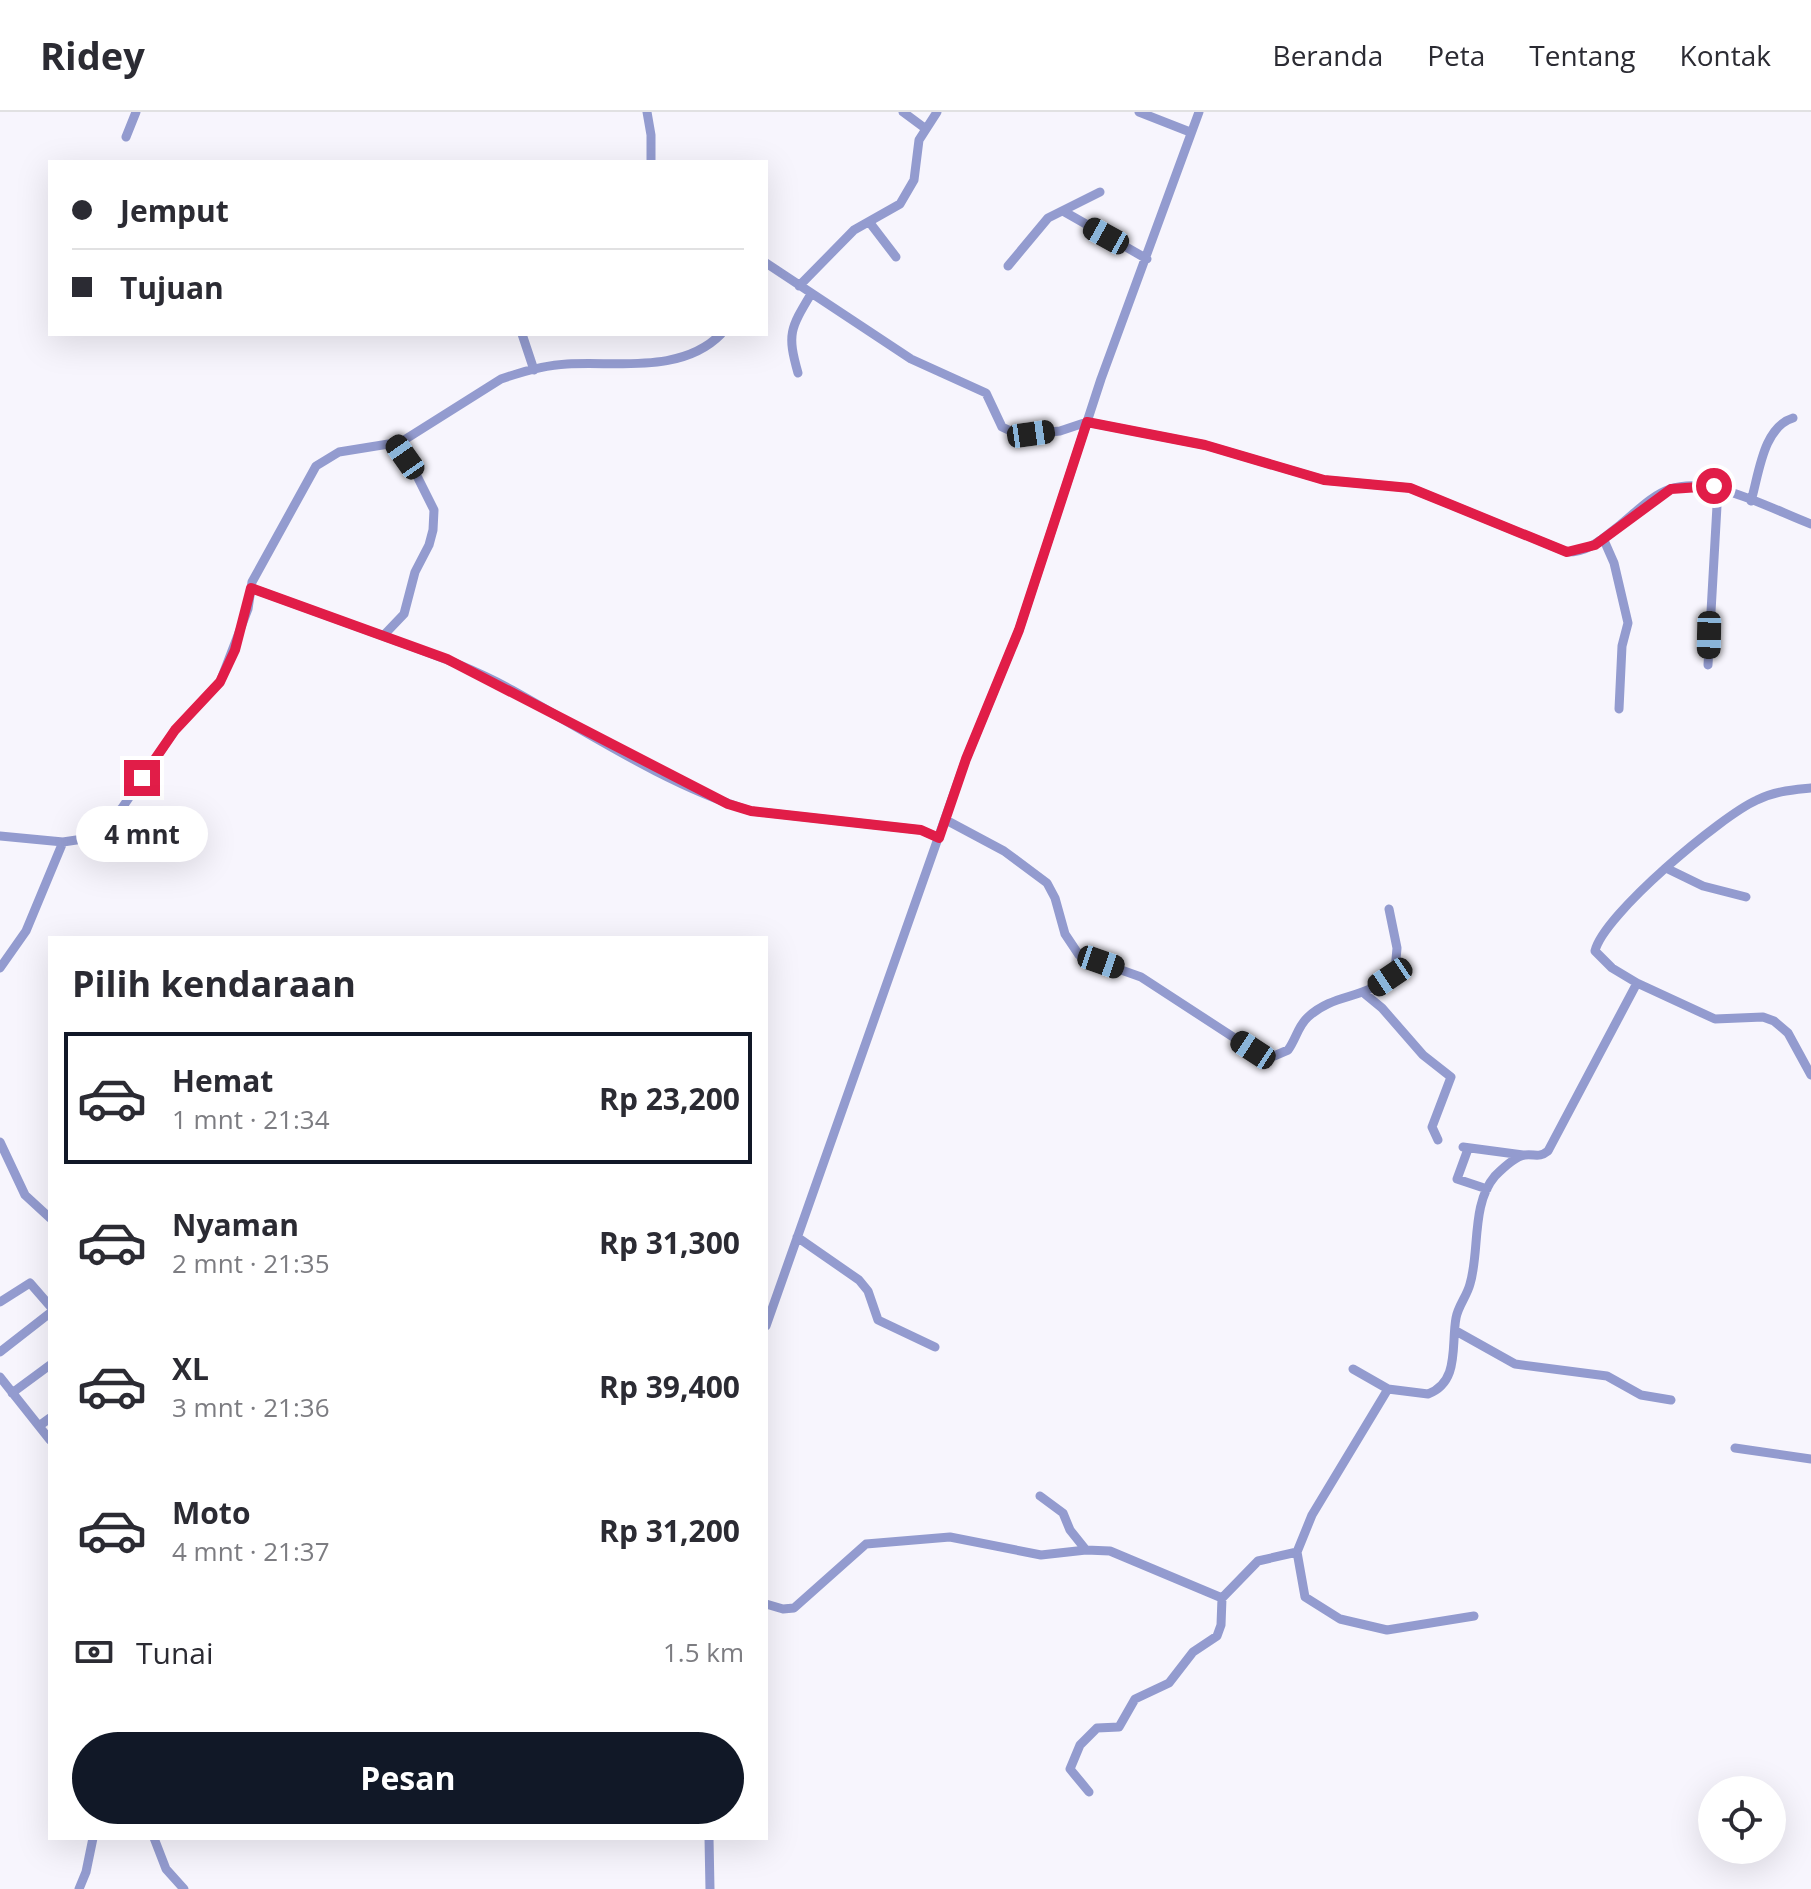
<!DOCTYPE html>
<html lang="id">
<meta charset="utf-8">
<style>
:root{--surface:#fff;--page:#f7f7f7;--text:#2b2b33;--muted:#7c7c81;--line:#e1e1e2;--accent:#111827}
body{margin:0;font-family:"Open Sans",sans-serif;background:var(--page);color:var(--text);height:100vh;display:flex;flex-direction:column;font-size:30px;white-space:nowrap}
*{box-sizing:border-box;margin:0}
p{font-size:26px;color:var(--muted)}
.icon{flex:none;width:44px;height:44px;fill:none;stroke:currentColor;stroke-width:2;stroke-linecap:round;stroke-linejoin:round}
.map{position:relative;flex:1;overflow:hidden}
.panel{position:absolute;left:48px;top:824px;width:720px;height:904px;display:flex;flex-direction:column;background:var(--surface);border-radius:0px;box-shadow:0 8px 32px #0002}
.panel>*{flex:none}
.guide{position:absolute;left:48px;top:48px;width:720px;height:176px;border-radius:0px;box-shadow:0 8px 32px #0002;display:grid;align-content:center;height:176px;padding:0 24px;background:var(--surface)}
.controls{position:absolute;left:1698px;top:1664px;display:grid;gap:16px}
.controls a{display:grid;place-items:center;width:88px;height:88px;border-radius:50%;background:var(--surface);box-shadow:0 8px 32px #0002;font-size:40px}
.end{position:absolute;width:36px;height:36px;margin:-18px;border:10px solid #e11d48;background:#fff;box-shadow:0 0 0 4px #fff}
.from{border-radius:50%}
.bubble{position:absolute;height:56px;border-radius:28px;background:var(--surface);box-shadow:0 8px 32px #0002;font-size:26px;font-weight:700;line-height:56px;text-align:center}
.car{position:absolute;width:24px;height:48px;margin:-24px -12px;border-radius:10px;box-shadow:0 0 6px 2px #0007;background:linear-gradient(#222 24%,#8ab4d8 0 40%,#222 0 76%,#8ab4d8 0 86%,#222 0)}
.guide b{display:flex;align-items:center;gap:28px;height:76px;font-size:30px}
.guide b+b{border-top:2px solid var(--line)}
.guide i{width:20px;height:20px;background:var(--text)}
ul{padding:0;list-style:none}
li{display:flex;align-items:center;gap:24px;height:132px;margin:0 16px 12px;padding:0 8px;border:4px solid transparent;border-radius:0px}
li div{flex:1}
li b{display:block;font-size:30px}
li em{font-style:normal;font-weight:700}
li.active{border-color:var(--accent)}
li>.icon{width:72px;height:72px;stroke-width:1.5}
h2{padding:0 24px;font-size:36px;line-height:96px}
.pay{display:flex;align-items:center;gap:20px;height:88px;padding:0 24px;font-size:30px}
.pay p{margin-inline-start:auto}
.button{display:flex;gap:16px;margin-top:auto;padding:16px 24px}
.button a{flex:1;height:92px;border-radius:48px;background:var(--accent);color:#fff;font-size:32px;font-weight:700;line-height:92px;text-align:center}
header{display:flex;align-items:center;gap:48px;box-sizing:border-box;height:112px;padding:0 40px;background:var(--surface);border-bottom:2px solid var(--line)}
header strong{font-size:38px}
nav{display:flex;gap:44px;margin-inline-start:auto;font-size:28px}
.map>svg:first-child{display:block}
.lines{fill:none;stroke-linecap:round;stroke-linejoin:round}
.minor{stroke:#939bcf;stroke-width:9}
.route{stroke:#e11d48;stroke-width:10}
</style>
<header>
<strong>Ridey</strong>
<nav><a>Beranda</a><a>Peta</a><a>Tentang</a><a>Kontak</a></nav>
</header>
<div class="map">
<svg width="1811" height="1777" viewBox="0 0 1811 1777">
<rect width="100%" height="100%" fill="#f7f5fd"/>
<g class="lines">
<!-- minor -->
<path class="minor" d="M 647,0 L 651,23 L 651,50
M 903,0 L 926,17
M 1139,0 L 1190,20
M 126,25 L 136,0
M 1063,99 L 1147,147
M 870,111 L 896,145
M 766,151 L 911,247 L 986,281 L 1002,315 L 1017,322 L 1031,322 L 1060,319 L 1087,310 L 1205,333 L 1324,368 L 1410,376 L 1567,440 C 1590,440 1603,426 1620,413 C 1635,401 1652,383 1670,377 C 1712,363 1771,397 1811,412
M 1008,154 L 1048,106 L 1100,80
M 799,174 L 854,118 L 900,92 L 914,68 L 919,28 L 937,0
M 522,222 L 534,258
M 798,261 C 787,222 790,217 811,182
M 395,331 L 414,358 L 434,398 L 433,418 L 429,433 L 415,460 L 404,502 L 383,524 C 426,540 471,555 512,578 C 589,621 667,673 751,699 L 921,718 L 939,726
M 1751,389 C 1759,362 1763,315 1793,306
M 1603,426 L 1614,451 L 1628,511 L 1622,534 L 1619,597
M 251,476 L 383,524
M 1708,553 L 1718,376
M 946,708 L 1004,739 L 1047,771 L 1055,786 L 1065,822 L 1079,843 L 1141,865 L 1253,938 L 1274,944 L 1288,938 C 1296,927 1298,914 1308,905 C 1336,879 1368,889 1395,859 L 1397,836 L 1389,797
M 0,724 L 63,730 L 83,727 L 98,720 L 122,696 L 175,618 L 220,570 L 248,497 L 252,470 L 316,354 L 339,340 L 401,330 L 501,267 C 521,260 545,253 567,252 C 617,249 682,262 721,222
M 1668,757 L 1703,774 L 1746,785
M 0,856 L 26,819 L 63,730
M 1637,871 L 1715,907 L 1763,905 L 1774,909 L 1788,921 L 1811,963
M 1365,882 L 1382,896 L 1423,943 L 1451,965 L 1432,1015 L 1438,1028
M 0,1030 L 25,1083 L 50,1106
M 1463,1035 L 1523,1043
M 1468,1037 L 1457,1067 L 1487,1077
M 797,1125 L 859,1168 L 868,1179 L 878,1208 L 935,1235
M 0,1190 L 30,1171 L 50,1194
M 766,1214 L 966,647 L 1019,518 L 1101,267 L 1199,0
M 1456,1219 L 1515,1252 L 1607,1264 L 1641,1283 L 1671,1288
M 0,1240 L 50,1201
M 1353,1257 L 1388,1277
M 0,1265 L 50,1328
M 12,1281 L 50,1253
M 39,1314 L 50,1306
M 1735,1336 L 1811,1347
M 1040,1384 L 1063,1401 L 1070,1418 L 1086,1438
M 1297,1440 L 1305,1485 L 1340,1507 L 1387,1518 L 1474,1504
M 1222,1486 L 1258,1449 L 1297,1440 L 1312,1403 L 1388,1277 L 1428,1282 C 1460,1270 1451,1233 1456,1206 C 1458,1194 1467,1184 1470,1172 C 1480,1139 1471,1092 1495,1064 C 1502,1057 1516,1044 1525,1043 C 1536,1042 1539,1046 1548,1039 L 1637,871 L 1612,856 L 1595,839 C 1603,803 1721,704 1757,688 C 1775,679 1792,678 1811,676
M 766,1492 L 783,1497 L 794,1496 L 866,1432 L 950,1425 L 1041,1443 L 1086,1438 L 1110,1439 L 1222,1486 L 1221,1513 L 1217,1524 L 1193,1540 L 1169,1571 L 1135,1587 L 1119,1615 L 1097,1616 L 1080,1633 L 1070,1657 L 1089,1680
M 154,1726 L 166,1757 L 184,1777
M 709,1726 L 710,1777
M 79,1777 L 86,1760 L 93,1726"/>
</g>
<g class="lines">
<!-- route -->
<path class="route" d="M 142,666 L 175,618 L 220,570 L 235,538 L 251,476 L 447,547 L 728,692 L 751,699 L 921,718 L 939,726 L 966,647 L 1019,518 L 1087,310 L 1205,333 L 1324,368 L 1410,376 L 1567,440 L 1595,433 L 1671,377 L 1714,374"/>
</g>
</svg>
<div class="controls">
<a><svg class="icon" aria-label="locate" viewBox="0 0 24 24"><circle cx="12" cy="12" r="6"/><path d="M12 2v4M12 18v4M2 12h4M18 12h4"/></svg></a>
</div>
<i class="end from" style="left:1714px;top:374px"></i>
<i class="end" style="left:142px;top:666px"></i>
<div class="bubble" style="left:76px;top:694px;width:132px">4 mnt</div>
<i class="car" style="left:1106px;top:124px;rotate:299deg"></i>
<i class="car" style="left:1031px;top:322px;rotate:82deg"></i>
<i class="car" style="left:405px;top:345px;rotate:325deg"></i>
<i class="car" style="left:1709px;top:523px;rotate:181deg"></i>
<i class="car" style="left:1101px;top:850px;rotate:109deg"></i>
<i class="car" style="left:1390px;top:865px;rotate:236deg"></i>
<i class="car" style="left:1253px;top:938px;rotate:303deg"></i>
<div class="guide">
<b><i class="from"></i>Jemput</b>
<b><i></i>Tujuan</b>
</div>
<section class="panel">
<h2>Pilih kendaraan</h2>
<ul>
<li class="active"><svg class="icon" aria-label="car" viewBox="0 0 24 24"><path d="M5 17H2v-5l4-1 3-4h7l3 4 3 1v5h-3M9 17h6M6 11h13"/><circle cx="7" cy="17" r="2"/><circle cx="17" cy="17" r="2"/></svg><div><b>Hemat</b><p>1 mnt · 21:34</p></div><em>Rp 23,200</em></li>
<li><svg class="icon" aria-label="car" viewBox="0 0 24 24"><path d="M5 17H2v-5l4-1 3-4h7l3 4 3 1v5h-3M9 17h6M6 11h13"/><circle cx="7" cy="17" r="2"/><circle cx="17" cy="17" r="2"/></svg><div><b>Nyaman</b><p>2 mnt · 21:35</p></div><em>Rp 31,300</em></li>
<li><svg class="icon" aria-label="car" viewBox="0 0 24 24"><path d="M5 17H2v-5l4-1 3-4h7l3 4 3 1v5h-3M9 17h6M6 11h13"/><circle cx="7" cy="17" r="2"/><circle cx="17" cy="17" r="2"/></svg><div><b>XL</b><p>3 mnt · 21:36</p></div><em>Rp 39,400</em></li>
<li><svg class="icon" aria-label="car" viewBox="0 0 24 24"><path d="M5 17H2v-5l4-1 3-4h7l3 4 3 1v5h-3M9 17h6M6 11h13"/><circle cx="7" cy="17" r="2"/><circle cx="17" cy="17" r="2"/></svg><div><b>Moto</b><p>4 mnt · 21:37</p></div><em>Rp 31,200</em></li>
</ul>
<div class="pay"><svg class="icon" aria-label="cash" viewBox="0 0 24 24"><path d="M3 7h18v10H3z"/><circle cx="12" cy="12" r="2"/></svg>Tunai<p>1.5 km</p></div>
<div class="button"><a>Pesan</a></div>
</section>
</div>
